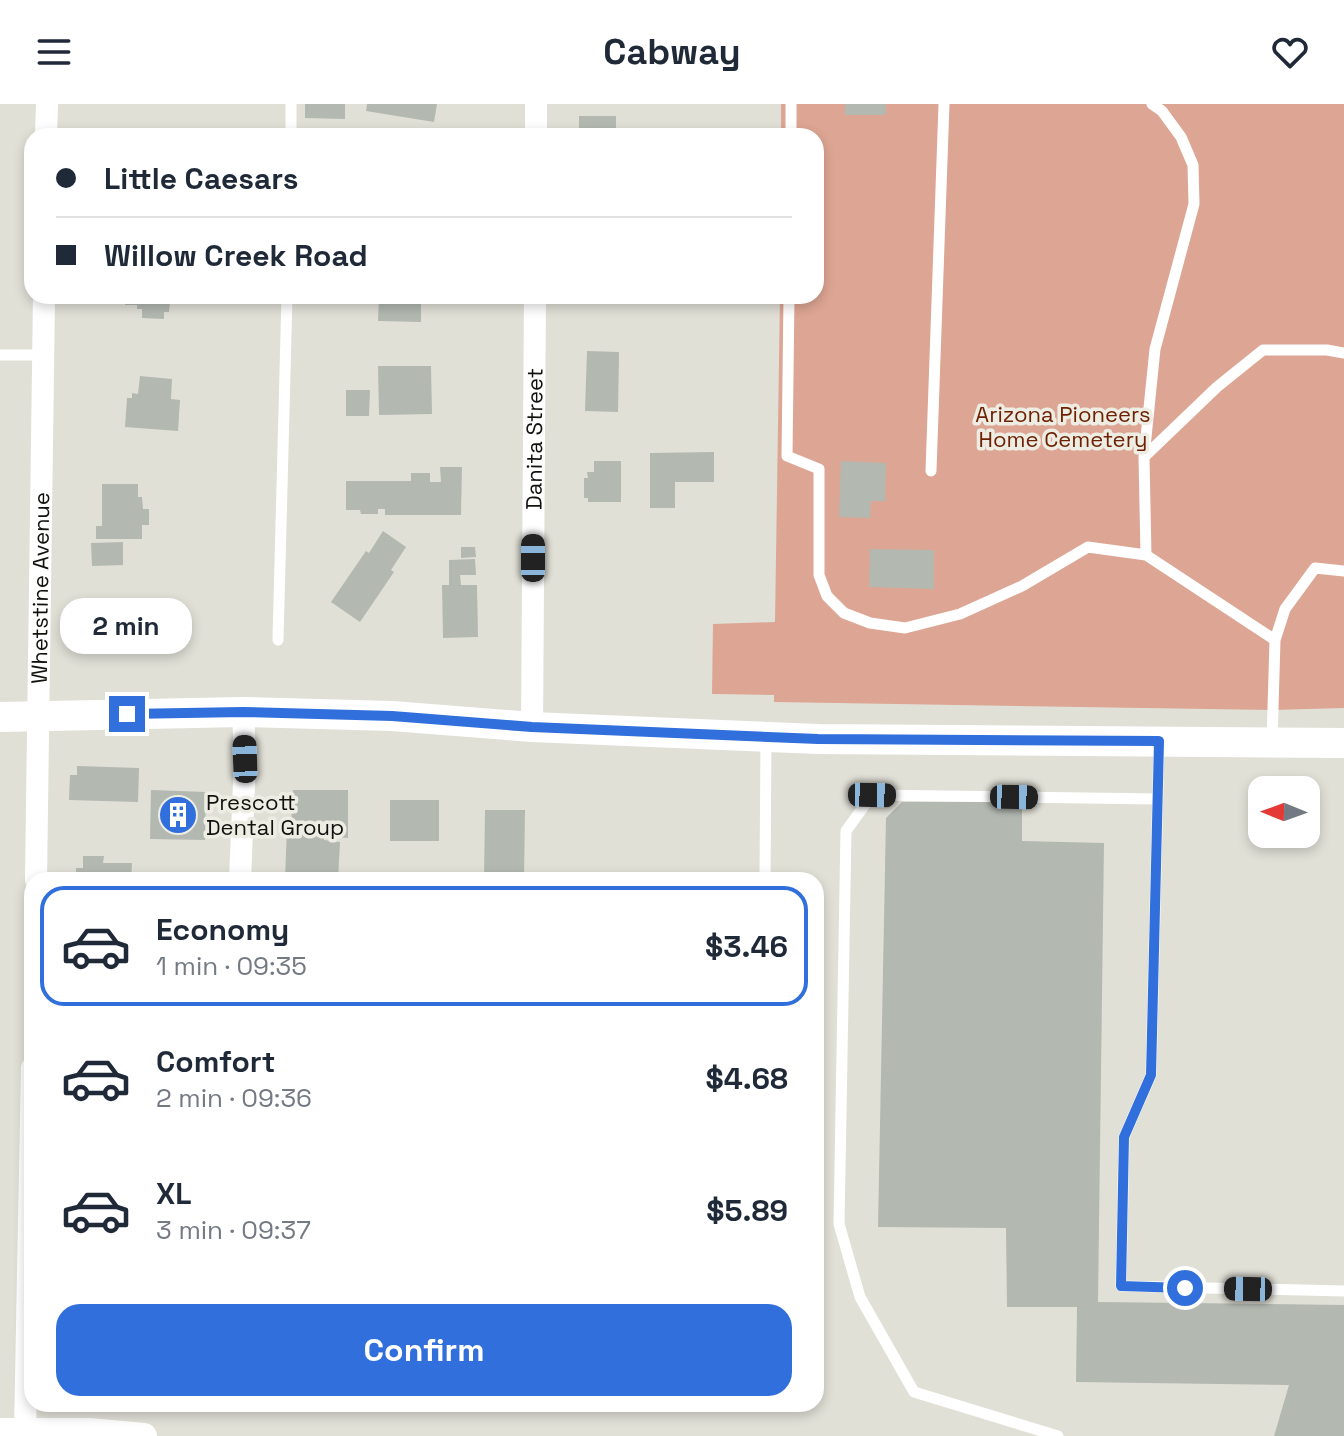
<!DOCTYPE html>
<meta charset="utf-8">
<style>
:root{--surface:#fff;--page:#f2f2f3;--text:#1f2937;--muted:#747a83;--line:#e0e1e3;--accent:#316fdc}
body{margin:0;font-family:"Space Grotesk",sans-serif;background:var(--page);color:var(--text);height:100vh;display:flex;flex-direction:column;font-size:30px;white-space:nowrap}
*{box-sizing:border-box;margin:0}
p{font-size:26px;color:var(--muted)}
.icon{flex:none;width:44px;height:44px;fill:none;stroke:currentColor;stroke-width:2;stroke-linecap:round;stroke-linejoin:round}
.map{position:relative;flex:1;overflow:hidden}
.side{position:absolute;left:24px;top:768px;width:800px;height:540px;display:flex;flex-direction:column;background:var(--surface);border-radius:24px;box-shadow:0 4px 12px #0003}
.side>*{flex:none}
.hud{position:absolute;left:24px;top:24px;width:800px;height:176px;border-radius:24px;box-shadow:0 4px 12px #0003;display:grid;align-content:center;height:176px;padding:0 32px;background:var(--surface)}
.needle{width:52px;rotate:271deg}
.controls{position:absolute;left:1248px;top:672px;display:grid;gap:16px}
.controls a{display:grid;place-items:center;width:72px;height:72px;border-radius:16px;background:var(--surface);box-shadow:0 4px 12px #0003;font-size:40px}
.end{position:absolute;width:36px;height:36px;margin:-18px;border:10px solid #316fdc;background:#fff;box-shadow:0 0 0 4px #fff}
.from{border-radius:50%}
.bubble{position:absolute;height:56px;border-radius:24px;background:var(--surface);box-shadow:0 4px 12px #0003;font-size:26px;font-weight:600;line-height:56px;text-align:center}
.car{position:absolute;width:24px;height:48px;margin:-24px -12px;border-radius:10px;box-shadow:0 0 6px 2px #0007;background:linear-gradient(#222 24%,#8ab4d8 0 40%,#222 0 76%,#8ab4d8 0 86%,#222 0)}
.hud b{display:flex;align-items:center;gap:28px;height:76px;font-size:30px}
.hud b+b{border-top:2px solid var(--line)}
.hud i{width:20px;height:20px;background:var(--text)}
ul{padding:14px 0 0;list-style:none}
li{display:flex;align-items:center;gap:24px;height:120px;margin:0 16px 12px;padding:0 16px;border:4px solid transparent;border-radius:24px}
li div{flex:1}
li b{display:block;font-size:30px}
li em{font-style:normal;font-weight:600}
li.selected{border-color:var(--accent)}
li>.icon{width:72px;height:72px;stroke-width:1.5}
.button{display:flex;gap:16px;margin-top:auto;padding:16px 32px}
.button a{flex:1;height:92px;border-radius:24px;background:var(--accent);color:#fff;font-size:32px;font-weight:600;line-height:92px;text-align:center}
header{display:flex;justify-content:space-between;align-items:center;height:104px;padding:0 32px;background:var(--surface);font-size:36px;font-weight:600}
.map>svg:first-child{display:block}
.green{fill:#dda593}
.building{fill:#b3b8b1}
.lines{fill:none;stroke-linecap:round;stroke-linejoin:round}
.service{stroke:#fff;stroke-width:11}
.minor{stroke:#fff;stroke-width:22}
.tertiary{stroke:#fff;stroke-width:26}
.secondary{stroke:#fff;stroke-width:30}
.route{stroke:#316fdc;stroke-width:10}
.labels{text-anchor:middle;stroke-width:7;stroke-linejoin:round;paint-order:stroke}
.park-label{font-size:22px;fill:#6e2103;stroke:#eeede4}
.street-label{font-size:22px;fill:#11110e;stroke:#eeede4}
.poi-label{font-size:22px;fill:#11110e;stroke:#eeede4;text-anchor:start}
</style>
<header><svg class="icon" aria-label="menu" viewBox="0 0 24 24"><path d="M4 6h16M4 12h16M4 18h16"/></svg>Cabway<svg class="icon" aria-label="heart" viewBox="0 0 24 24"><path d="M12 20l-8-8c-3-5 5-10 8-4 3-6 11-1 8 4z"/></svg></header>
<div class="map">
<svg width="1344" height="1332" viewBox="0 0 1344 1332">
<rect width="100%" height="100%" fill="#e1e0d7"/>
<!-- green -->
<path class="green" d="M 781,0 L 1344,0 L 1344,604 L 1272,606 L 774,598 L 774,591 L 712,590 L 713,520 L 775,518 L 780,192 L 816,192 L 816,32 L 781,32 Z"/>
<!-- building -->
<path class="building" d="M 305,0 L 345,0 L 345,15 L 305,14 Z
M 367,0 L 437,0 L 434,18 L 366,7 Z
M 845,0 L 886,0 L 886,11 L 845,11 Z
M 579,12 L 616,12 L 616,32 L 579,32 Z
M 235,27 L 261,28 L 261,32 L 235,32 Z
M 125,192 L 184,192 L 184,199 L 170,198 L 169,208 L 164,208 L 164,215 L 142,214 L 142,205 L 137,205 L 137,201 L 125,201 Z
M 379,192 L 421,192 L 421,218 L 378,217 Z
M 587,247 L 619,248 L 618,308 L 585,307 Z
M 378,262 L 431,262 L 432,310 L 379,311 Z
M 140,272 L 172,275 L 171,295 L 180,296 L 178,327 L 125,323 L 127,294 L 132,294 L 132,289 L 138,290 Z
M 346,286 L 370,286 L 369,312 L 346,312 Z
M 714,348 L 714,378 L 675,378 L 675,404 L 650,404 L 650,349 Z
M 594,357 L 621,357 L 621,398 L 588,398 L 588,394 L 584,394 L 584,374 L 588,374 L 587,368 L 594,368 Z
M 841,357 L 886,359 L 885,397 L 871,397 L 870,414 L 839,413 Z
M 440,363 L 462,363 L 461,411 L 385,411 L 385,405 L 378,405 L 378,410 L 361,410 L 360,406 L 346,406 L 346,377 L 411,377 L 411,369 L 430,369 L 430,378 L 441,378 Z
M 102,380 L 138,380 L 138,393 L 142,393 L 143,405 L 149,405 L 149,421 L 142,421 L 142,435 L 96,435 L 96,422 L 102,422 Z
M 383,427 L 406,443 L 391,466 L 394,468 L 360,518 L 331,498 L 366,447 L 369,449 Z
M 123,438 L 123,461 L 92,462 L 91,439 Z
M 461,443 L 475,443 L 476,453 L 461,454 Z
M 870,445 L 934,446 L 934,485 L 869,483 Z
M 475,455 L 476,471 L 460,471 L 461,481 L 477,481 L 478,533 L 443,534 L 442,481 L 449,481 L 449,456 Z
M 77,662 L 139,664 L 138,698 L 69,696 L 70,671 L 77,671 Z
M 151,686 L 206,688 L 205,736 L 150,735 Z
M 293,686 L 348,686 L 348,734 L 324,732 L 324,736 L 340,738 L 338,776 L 285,776 L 287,722 L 291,723 Z
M 390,696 L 439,696 L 439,737 L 390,737 Z
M 902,698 L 1022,698 L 1022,737 L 1104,739 L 1098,1198 L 1344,1201 L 1344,1332 L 1274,1332 L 1289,1281 L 1076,1278 L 1077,1203 L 1007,1203 L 1006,1124 L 878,1123 L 886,714 Z
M 485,706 L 525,706 L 524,776 L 484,776 Z
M 83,752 L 104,752 L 103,759 L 132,759 L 131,776 L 76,776 L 76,764 L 83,764 Z"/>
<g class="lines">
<!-- service -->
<path class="service" d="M 291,32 L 291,0
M 791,32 L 791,0
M 789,192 L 787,352 L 819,365 L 819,471 L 827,492 L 844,509 L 870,519 L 905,524 L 960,510 L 1022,482 L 1088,443 L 1146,451 L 1275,536 L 1272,638
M 0,251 L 43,251
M 1144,353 L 1217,283 L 1263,246 L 1327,246 L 1344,249
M 931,367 L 944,0
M 1146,451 L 1144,353 L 1155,245 L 1194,100 L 1193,61 L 1181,33 L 1162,7 L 1152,0
M 278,536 L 287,192
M 1275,536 L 1285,505 L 1315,464 L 1344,467
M 1159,640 L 1151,971 L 1124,1033 L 1121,1182 L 1344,1187
M 765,776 L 766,633
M 1058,1332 L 914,1288 L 860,1193 L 839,1120 L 846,727 L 872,691 L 1157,695"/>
<!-- minor -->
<g class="minor">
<path d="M 46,32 L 47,0"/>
<path d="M 536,32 L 536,0"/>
<path id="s1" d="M 532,623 L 535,192"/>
<path id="s2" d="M 36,776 L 44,192"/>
<path d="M 240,776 L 245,655 L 243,608"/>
<path d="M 25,1327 L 32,964"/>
</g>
<!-- tertiary -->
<path class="tertiary" d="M 0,1327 L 89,1327 L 144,1332"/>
<!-- secondary -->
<path class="secondary" d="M 0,613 L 243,608 L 392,612 L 532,623 L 818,635 L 1344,639"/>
</g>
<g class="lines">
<!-- route -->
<path class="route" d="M 127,610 L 243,608 L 392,612 L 532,623 L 818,635 L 1159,637 L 1151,971 L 1124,1033 L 1121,1182 L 1185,1184"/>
</g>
<!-- icons -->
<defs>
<symbol id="building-disc" viewBox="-11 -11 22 22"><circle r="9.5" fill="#316fdc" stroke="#eeede4"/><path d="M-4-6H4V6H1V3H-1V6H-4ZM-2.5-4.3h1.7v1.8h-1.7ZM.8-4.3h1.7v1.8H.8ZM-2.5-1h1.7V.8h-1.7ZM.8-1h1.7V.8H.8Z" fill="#fff"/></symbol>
</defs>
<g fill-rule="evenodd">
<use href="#building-disc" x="156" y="689" width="44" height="44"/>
</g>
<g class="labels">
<!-- park labels -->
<g class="park-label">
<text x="1063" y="318">Arizona Pioneers<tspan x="1063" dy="25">Home Cemetery</tspan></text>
</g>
<!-- street labels -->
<g class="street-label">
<text dy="8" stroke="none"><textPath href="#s1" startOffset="288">Danita Street</textPath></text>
<text dy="8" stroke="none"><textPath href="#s2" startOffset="292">Whetstine Avenue</textPath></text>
</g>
<!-- poi labels -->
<g class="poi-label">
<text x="206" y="706">Prescott<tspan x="206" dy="25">Dental Group</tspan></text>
</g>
</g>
</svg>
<div class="controls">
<a><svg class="needle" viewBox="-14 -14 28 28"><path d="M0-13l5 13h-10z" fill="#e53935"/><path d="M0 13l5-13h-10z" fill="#747a83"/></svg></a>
</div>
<i class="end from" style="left:1185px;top:1184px"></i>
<i class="end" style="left:127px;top:610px"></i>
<div class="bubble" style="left:60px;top:494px;width:132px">2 min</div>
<i class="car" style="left:533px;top:454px;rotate:0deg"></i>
<i class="car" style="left:245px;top:655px;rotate:358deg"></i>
<i class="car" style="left:872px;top:691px;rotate:91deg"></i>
<i class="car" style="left:1014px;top:693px;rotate:91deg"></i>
<i class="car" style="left:1248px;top:1185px;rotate:271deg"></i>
<div class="hud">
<b><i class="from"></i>Little Caesars</b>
<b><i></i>Willow Creek Road</b>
</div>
<section class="side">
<ul>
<li class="selected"><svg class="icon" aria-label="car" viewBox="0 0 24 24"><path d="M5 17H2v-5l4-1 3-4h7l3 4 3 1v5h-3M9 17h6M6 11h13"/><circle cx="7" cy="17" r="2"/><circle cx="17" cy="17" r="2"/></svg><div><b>Economy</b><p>1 min · 09:35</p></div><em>$3.46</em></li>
<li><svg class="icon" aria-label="car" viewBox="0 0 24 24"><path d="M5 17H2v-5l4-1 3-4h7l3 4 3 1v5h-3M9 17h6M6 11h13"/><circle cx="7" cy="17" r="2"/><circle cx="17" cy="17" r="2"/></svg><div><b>Comfort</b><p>2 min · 09:36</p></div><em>$4.68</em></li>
<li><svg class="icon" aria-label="car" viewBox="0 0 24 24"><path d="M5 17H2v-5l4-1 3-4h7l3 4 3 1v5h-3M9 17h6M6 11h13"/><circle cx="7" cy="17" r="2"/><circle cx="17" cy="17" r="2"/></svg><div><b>XL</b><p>3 min · 09:37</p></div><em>$5.89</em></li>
</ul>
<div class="button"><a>Confirm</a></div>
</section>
</div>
